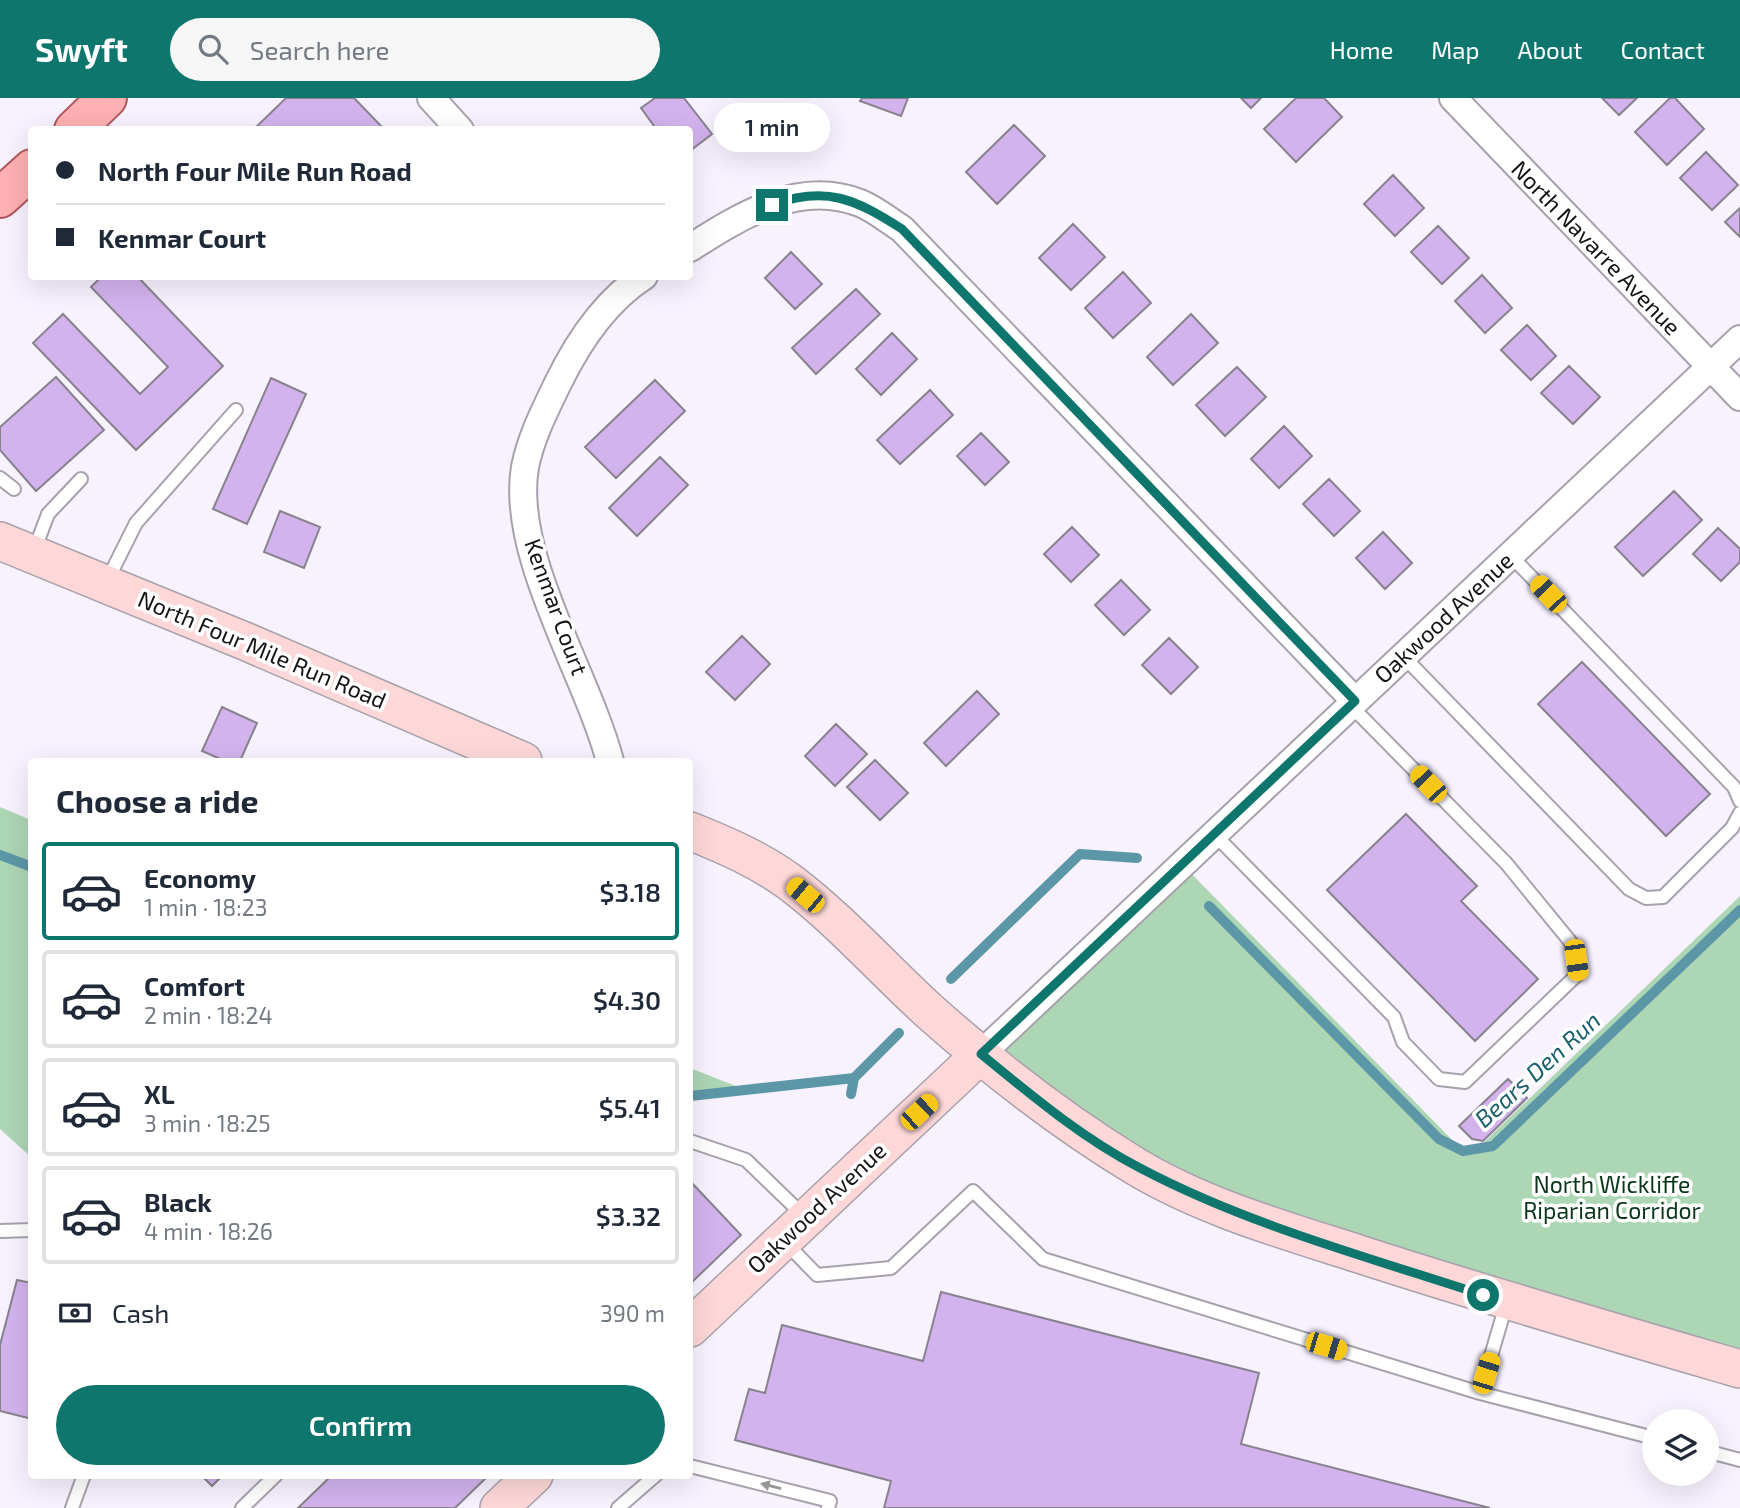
<!DOCTYPE html>
<meta charset="utf-8">
<style>
:root{--surface:#fff;--page:#f6f6f7;--text:#1f2937;--muted:#747a83;--line:#e0e1e3;--accent:#0f766e}
body{margin:0;font-family:"Exo 2",sans-serif;background:var(--page);color:var(--text);height:100vh;display:flex;flex-direction:column;font-size:26px;white-space:nowrap}
*{box-sizing:border-box;margin:0}
p{font-size:23px;color:var(--muted)}
.icon{flex:none;width:38px;height:38px;fill:none;stroke:currentColor;stroke-width:2;stroke-linecap:round;stroke-linejoin:round}
.map{position:relative;flex:1;overflow:hidden}
.sheet{position:absolute;left:28px;top:660px;width:665px;height:721px;display:flex;flex-direction:column;background:var(--surface);border-radius:7px;box-shadow:0 7px 28px #0002}
.sheet>*{flex:none}
.top-card{position:absolute;left:28px;top:28px;width:665px;height:154px;border-radius:7px;box-shadow:0 7px 28px #0002;display:grid;align-content:center;height:154px;padding:0 28px;background:var(--surface)}
.controls{position:absolute;left:1642px;top:1311px;display:grid;gap:14px}
.controls a{display:grid;place-items:center;width:77px;height:77px;border-radius:50%;background:var(--surface);box-shadow:0 7px 28px #0002;font-size:35px}
.end{position:absolute;width:32px;height:32px;margin:-16px;border:9px solid #0f766e;background:#fff;box-shadow:0 0 0 4px #fff}
.from{border-radius:50%}
.bubble{position:absolute;height:49px;border-radius:24px;background:var(--surface);box-shadow:0 7px 28px #0002;font-size:23px;font-weight:600;line-height:49px;text-align:center}
.car{position:absolute;width:21px;height:42px;margin:-21px -10px;border-radius:9px;box-shadow:0 0 5px 2px #0007;background:linear-gradient(#f5c518 24%,#345 0 40%,#f5c518 0 76%,#345 0 86%,#f5c518 0)}
.top-card b{display:flex;align-items:center;gap:24px;height:66px;font-size:26px}
.top-card b+b{border-top:2px solid var(--line)}
.top-card i{width:18px;height:18px;background:var(--text)}
ul{padding:0;list-style:none}
li{display:flex;align-items:center;gap:21px;height:98px;margin:0 14px 10px;padding:0 14px;border:4px solid var(--line);border-radius:7px}
li div{flex:1}
li b{display:block;font-size:26px}
li em{font-style:normal;font-weight:600}
li.active{border-color:var(--accent)}
li>.icon{width:63px;height:63px;stroke-width:1.5}
h2{padding:0 28px;font-size:32px;line-height:84px}
.pay{display:flex;align-items:center;gap:18px;height:77px;padding:0 28px;font-size:26px}
.pay p{margin-inline-start:auto}
.cta{display:flex;gap:14px;margin-top:auto;padding:14px 28px}
.cta a{flex:1;height:80px;border-radius:42px;background:var(--accent);color:#fff;font-size:28px;font-weight:600;line-height:80px;text-align:center}
header{display:flex;align-items:center;gap:42px;box-sizing:border-box;height:98px;padding:0 35px;background:var(--accent);color:#fff}
header strong{font-size:33px}
nav{display:flex;gap:38px;margin-inline-start:auto;font-size:24px}
.search{width:490px;height:63px;background:var(--page);display:flex;align-items:center;gap:18px;box-sizing:border-box;padding:0 24px;border-radius:38px;color:var(--muted);font-size:26px}
.map>svg:first-child{display:block}
.green{fill:#add6b5}
.lines{fill:none;stroke-linecap:round;stroke-linejoin:round}
.stream{stroke:#5c97a8;stroke-width:10}
.building{fill:#d3b3ee;stroke:#88828d;stroke-width:2}
.lane-casing{stroke:#a7a1ac;stroke-width:16}
.street-casing{stroke:#a7a1ac;stroke-width:30}
.secondary-casing{stroke:#a7a1ac;stroke-width:40}
.primary-casing{stroke:#ac575a;stroke-width:42}
.lane{stroke:#fff;stroke-width:12}
.street{stroke:#fff;stroke-width:26}
.secondary{stroke:#fed8d8;stroke-width:37}
.primary{stroke:#feb0b2;stroke-width:38}
.oneway{fill:#969597}
.route{stroke:#0f766e;stroke-width:9}
.labels{text-anchor:middle;stroke-width:7;stroke-linejoin:round;paint-order:stroke}
.street-label{font-size:23px;fill:#151317;stroke:#fff}
.park-label{font-size:23px;fill:#093619;stroke:#fff}
.water-label{font-size:24px;font-style:italic;fill:#195f6e;stroke:#fff}
</style>
<header>
<strong>Swyft</strong>
<div class="search"><svg class="icon" aria-label="search" viewBox="0 0 24 24"><circle cx="10" cy="10" r="6"/><path d="M15 15l6 6"/></svg>Search here</div>
<nav><a>Home</a><a>Map</a><a>About</a><a>Contact</a></nav>
</header>
<div class="map">
<svg width="1740" height="1410" viewBox="0 0 1740 1410">
<rect width="100%" height="100%" fill="#f8f2fe"/>
<!-- green -->
<path class="green" d="M 0,709 L 31,722 L 31,1059 L 0,1031 Z
M 1181,765 L 1463,1053 L 1477,1051 L 1740,798 L 1740,1271 L 1208,1104 L 981,956 Z
M 690,970 L 746,992 L 690,998 Z"/>
<g class="lines">
<!-- stream -->
<path class="stream" d="M 0,757 L 32,769
M 1209,808 L 1439,1041 L 1463,1053 L 1493,1048 L 1740,812
M 951,881 L 1080,756 L 1137,760
M 851,996 L 854,980
M 690,998 L 854,980 L 899,935"/>
</g>
<!-- building -->
<path class="building" d="M 286,0 L 354,0 L 385,32 L 253,32 Z
M 655,0 L 684,0 L 712,36 L 690,53 L 690,32 L 657,32 L 641,10 Z
M 862,0 L 908,0 L 901,18 L 860,3 Z
M 1241,0 L 1261,0 L 1251,10 Z
M 1296,0 L 1324,0 L 1342,19 L 1296,64 L 1264,31 Z
M 1602,0 L 1637,0 L 1619,17 Z
M 1670,0 L 1675,0 L 1704,31 L 1667,67 L 1635,34 Z
M 1014,27 L 1045,58 L 997,106 L 966,74 Z
M 1706,54 L 1738,87 L 1712,112 L 1680,80 Z
M 1393,77 L 1424,110 L 1395,138 L 1364,106 Z
M 1740,110 L 1740,139 L 1725,124 Z
M 1073,126 L 1105,159 L 1071,192 L 1039,160 Z
M 1438,128 L 1469,160 L 1442,186 L 1411,154 Z
M 791,154 L 822,186 L 795,211 L 765,180 Z
M 1123,174 L 1151,205 L 1113,240 L 1085,210 Z
M 1482,177 L 1512,210 L 1485,235 L 1455,203 Z
M 102,178 L 137,178 L 223,268 L 136,352 L 33,245 L 63,216 L 140,296 L 168,269 L 91,189 Z
M 856,191 L 880,216 L 816,276 L 792,250 Z
M 1191,216 L 1218,245 L 1173,287 L 1147,259 Z
M 1527,227 L 1556,258 L 1531,282 L 1501,252 Z
M 892,235 L 917,261 L 881,297 L 856,271 Z
M 1569,268 L 1600,299 L 1573,326 L 1541,295 Z
M 1237,269 L 1266,299 L 1225,338 L 1196,307 Z
M 56,279 L 104,332 L 36,393 L 0,352 L 0,329 Z
M 271,280 L 306,296 L 247,426 L 213,411 Z
M 655,282 L 685,313 L 616,380 L 585,349 Z
M 930,292 L 953,317 L 900,366 L 877,342 Z
M 1284,328 L 1312,358 L 1279,390 L 1251,361 Z
M 981,335 L 1009,364 L 985,387 L 957,358 Z
M 660,359 L 688,387 L 637,438 L 609,410 Z
M 1329,381 L 1360,413 L 1334,438 L 1303,406 Z
M 1674,393 L 1702,422 L 1643,478 L 1615,449 Z
M 280,413 L 320,429 L 304,470 L 264,454 Z
M 1072,429 L 1099,457 L 1071,484 L 1044,456 Z
M 1718,430 L 1740,451 L 1740,464 L 1721,483 L 1693,456 Z
M 1383,434 L 1412,465 L 1385,491 L 1356,460 Z
M 1121,482 L 1150,512 L 1124,537 L 1095,507 Z
M 742,538 L 770,566 L 735,602 L 706,574 Z
M 1169,540 L 1198,569 L 1171,596 L 1142,567 Z
M 1582,564 L 1710,696 L 1666,738 L 1538,606 Z
M 977,593 L 999,616 L 946,668 L 924,645 Z
M 222,609 L 257,625 L 240,663 L 225,663 L 202,653 Z
M 836,626 L 867,656 L 835,688 L 805,658 Z
M 875,662 L 908,695 L 880,722 L 847,689 Z
M 1406,716 L 1477,788 L 1461,803 L 1538,881 L 1475,943 L 1327,792 Z
M 1508,981 L 1527,1000 L 1483,1043 L 1472,1041 L 1459,1028 Z
M 690,1083 L 741,1137 L 690,1186 Z
M 17,1182 L 32,1185 L 32,1321 L 0,1313 L 0,1247 Z
M 941,1194 L 1259,1275 L 1241,1346 L 1490,1410 L 884,1410 L 891,1383 L 735,1342 L 749,1291 L 765,1295 L 782,1227 L 923,1263 Z
M 201,1377 L 223,1377 L 212,1388 Z
M 332,1377 L 489,1377 L 455,1410 L 298,1410 Z"/>
<g class="lines">
<defs>
<path id="lane" d="M 0,380 L 14,391
M 34,453 L 48,416 L 81,381
M 1511,458 L 1734,689 L 1740,703
M 107,483 L 136,425 L 236,312
M 1404,559 L 1629,791 L 1646,800 L 1663,799 L 1732,730 L 1740,715
M 1213,735 L 1394,919 L 1403,944 L 1439,981 L 1465,984 L 1578,876 L 1573,847 L 1506,765 L 1350,607
M 690,1043 L 746,1062 L 804,1118
M 0,1133 L 32,1132
M 786,1145 L 817,1177 L 891,1170 L 973,1093 L 1043,1161 L 1480,1295 L 1506,1207
M 1480,1295 L 1654,1340
M 1706,1353 L 1740,1362
M 690,1368 L 830,1403 L 828,1410
M 72,1410 L 84,1377
M 242,1410 L 276,1377
M 618,1410 L 656,1377"/>
<path id="street" d="M 431,0 L 460,32
M 1453,0 L 1740,299
M 690,150 C 740,118 799,81 860,105 C 875,111 888,122 902,131 L 1355,603
M 610,663 C 587,576 510,457 525,369 C 531,339 545,312 558,285 C 578,244 605,203 644,178
M 981,956 L 1740,241"/>
<path id="secondary" d="M 0,443 L 247,544 L 523,663
M 690,733 C 725,747 760,762 791,785 C 841,823 882,870 928,912 C 993,970 1061,1023 1135,1068 C 1203,1109 1284,1132 1359,1156 C 1485,1197 1613,1234 1740,1271
M 690,1230 L 981,956
M 499,1410 L 534,1377"/>
<path id="primary" d="M 74,32 L 107,0
M 0,100 L 32,71"/>
</defs>
<!-- lane casing -->
<use href="#lane" class="lane-casing"/>
<!-- street casing -->
<use href="#street" class="street-casing"/>
<!-- secondary casing -->
<use href="#secondary" class="secondary-casing"/>
<!-- primary casing -->
<use href="#primary" class="primary-casing"/>
<!-- lane -->
<use href="#lane" class="lane"/>
<!-- street -->
<use href="#street" class="street"/>
<!-- secondary -->
<use href="#secondary" class="secondary"/>
<!-- primary -->
<use href="#primary" class="primary"/>
</g>
<!-- one-way arrows -->
<defs><path id="oneway-solid" d="M-6-.8H1V-3.2L6.5 0L1 3.2V.8H-6Z" transform="scale(1.75)"/></defs>
<use class="oneway" href="#oneway-solid" transform="translate(771 1388) rotate(-166)"/>
<g class="lines">
<!-- route -->
<path class="route" d="M 772,107 C 826,87 855,101 902,131 L 1355,603 L 981,956 C 1031,997 1082,1040 1140,1070 C 1248,1127 1368,1159 1483,1197"/>
</g>
<g class="labels">
<!-- street labels -->
<g class="street-label">
<text transform="translate(1596 150) rotate(46)" y="8">North Navarre Avenue</text>
<text transform="translate(556 509) rotate(70)" y="8">Kenmar Court</text>
<text transform="translate(1444 520) rotate(-43)" y="8">Oakwood Avenue</text>
<text transform="translate(262 552) rotate(23)" y="8">North Four Mile Run Road</text>
<text transform="translate(817 1110) rotate(-43)" y="8">Oakwood Avenue</text>
</g>
<!-- park labels -->
<g class="park-label">
<text x="1612" y="1095">North Wickliffe<tspan x="1612" dy="26">Riparian Corridor</tspan></text>
</g>
<!-- water labels -->
<g class="water-label">
<text transform="translate(1538 972) rotate(-42)" y="8">Bears Den Run</text>
</g>
</g>
</svg>
<div class="controls">
<a><svg class="icon" aria-label="layers" viewBox="0 0 24 24"><path d="M12 4l9 5-9 5-9-5zM3 14l9 5 9-5"/></svg></a>
</div>
<i class="end from" style="left:1483px;top:1197px"></i>
<i class="end" style="left:772px;top:107px"></i>
<div class="bubble" style="left:714px;top:5px;width:116px">1 min</div>
<i class="car" style="left:1548px;top:496px;rotate:316deg"></i>
<i class="car" style="left:1428px;top:686px;rotate:316deg"></i>
<i class="car" style="left:805px;top:797px;rotate:310deg"></i>
<i class="car" style="left:1576px;top:862px;rotate:172deg"></i>
<i class="car" style="left:919px;top:1014px;rotate:47deg"></i>
<i class="car" style="left:1326px;top:1248px;rotate:107deg"></i>
<i class="car" style="left:1486px;top:1275px;rotate:17deg"></i>
<div class="top-card">
<b><i class="from"></i>North Four Mile Run Road</b>
<b><i></i>Kenmar Court</b>
</div>
<section class="sheet">
<h2>Choose a ride</h2>
<ul>
<li class="active"><svg class="icon" aria-label="car" viewBox="0 0 24 24"><path d="M5 17H2v-5l4-1 3-4h7l3 4 3 1v5h-3M9 17h6M6 11h13"/><circle cx="7" cy="17" r="2"/><circle cx="17" cy="17" r="2"/></svg><div><b>Economy</b><p>1 min · 18:23</p></div><em>$3.18</em></li>
<li><svg class="icon" aria-label="car" viewBox="0 0 24 24"><path d="M5 17H2v-5l4-1 3-4h7l3 4 3 1v5h-3M9 17h6M6 11h13"/><circle cx="7" cy="17" r="2"/><circle cx="17" cy="17" r="2"/></svg><div><b>Comfort</b><p>2 min · 18:24</p></div><em>$4.30</em></li>
<li><svg class="icon" aria-label="car" viewBox="0 0 24 24"><path d="M5 17H2v-5l4-1 3-4h7l3 4 3 1v5h-3M9 17h6M6 11h13"/><circle cx="7" cy="17" r="2"/><circle cx="17" cy="17" r="2"/></svg><div><b>XL</b><p>3 min · 18:25</p></div><em>$5.41</em></li>
<li><svg class="icon" aria-label="car" viewBox="0 0 24 24"><path d="M5 17H2v-5l4-1 3-4h7l3 4 3 1v5h-3M9 17h6M6 11h13"/><circle cx="7" cy="17" r="2"/><circle cx="17" cy="17" r="2"/></svg><div><b>Black</b><p>4 min · 18:26</p></div><em>$3.32</em></li>
</ul>
<div class="pay"><svg class="icon" aria-label="cash" viewBox="0 0 24 24"><path d="M3 7h18v10H3z"/><circle cx="12" cy="12" r="2"/></svg>Cash<p>390 m</p></div>
<div class="cta"><a>Confirm</a></div>
</section>
</div>
